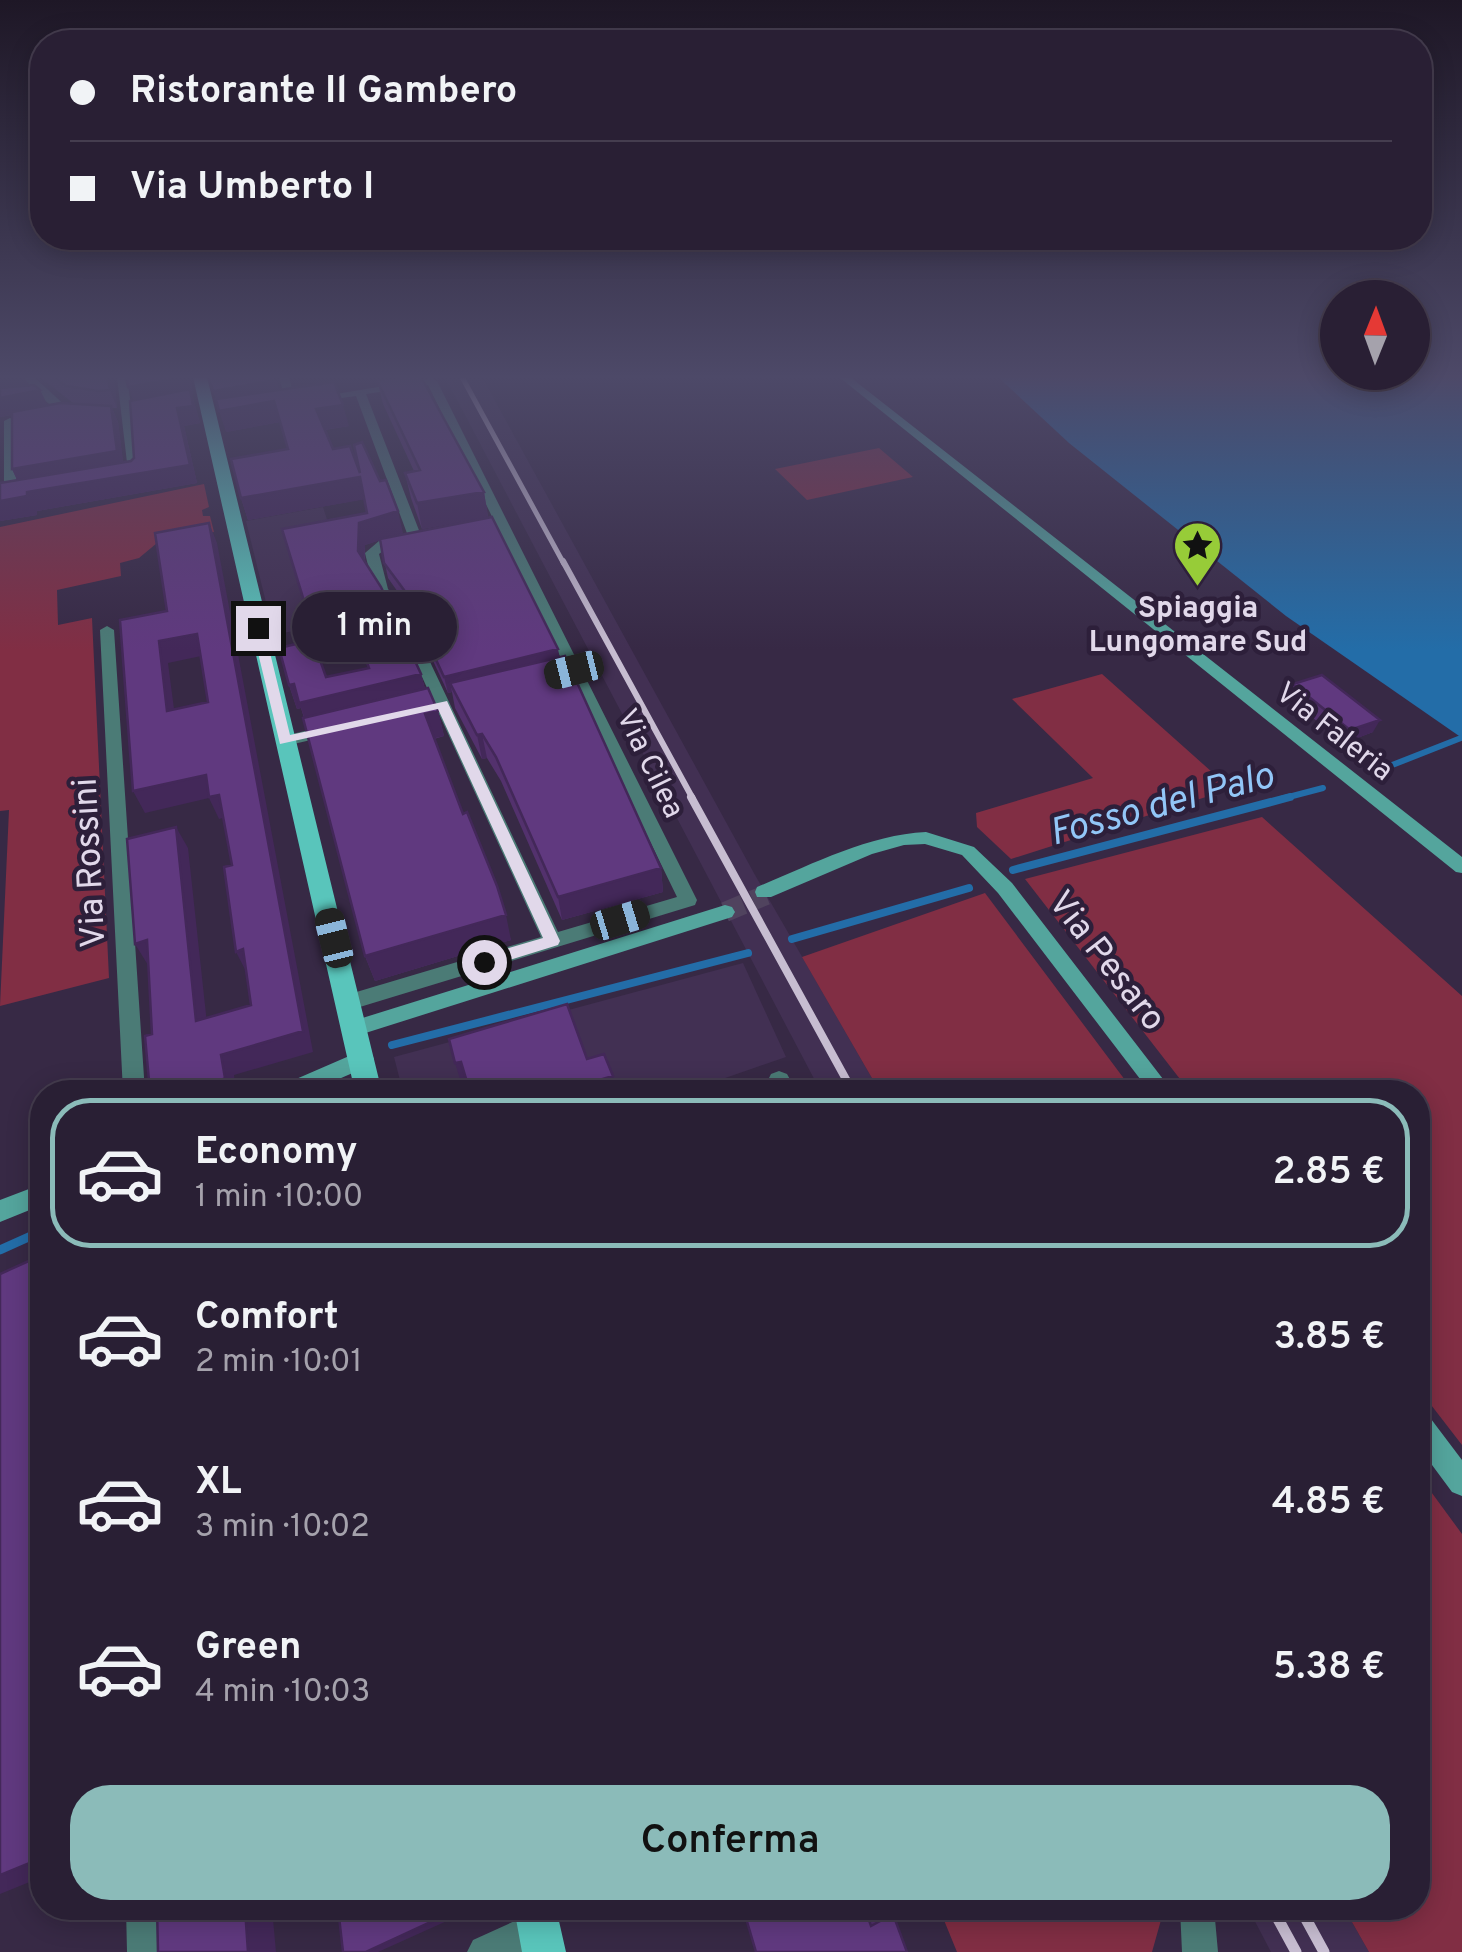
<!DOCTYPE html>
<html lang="it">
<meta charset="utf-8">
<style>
:root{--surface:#291f34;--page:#31273c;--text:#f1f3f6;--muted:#a5a2ac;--line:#453d4f;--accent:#8bbbb9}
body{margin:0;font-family:Overpass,sans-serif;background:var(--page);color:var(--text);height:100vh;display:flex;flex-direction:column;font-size:38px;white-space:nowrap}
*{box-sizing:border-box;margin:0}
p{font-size:32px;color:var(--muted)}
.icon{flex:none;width:55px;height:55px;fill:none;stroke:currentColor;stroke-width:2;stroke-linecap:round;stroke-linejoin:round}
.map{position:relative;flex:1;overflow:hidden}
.panel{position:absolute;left:30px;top:1080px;width:1400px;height:840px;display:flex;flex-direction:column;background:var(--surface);border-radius:40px;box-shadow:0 5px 25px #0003,0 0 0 2px var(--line)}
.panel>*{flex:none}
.hud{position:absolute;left:30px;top:30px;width:1402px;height:220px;border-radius:40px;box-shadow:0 5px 25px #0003,0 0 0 2px var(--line);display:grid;align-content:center;height:220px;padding:0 40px;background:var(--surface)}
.needle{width:65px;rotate:1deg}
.fabs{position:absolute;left:1320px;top:280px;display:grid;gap:20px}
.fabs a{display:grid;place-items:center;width:110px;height:110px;border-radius:50%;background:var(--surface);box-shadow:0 5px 25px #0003,0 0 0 2px var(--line);font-size:50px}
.end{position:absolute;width:45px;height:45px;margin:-22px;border:12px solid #e1d8ea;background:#111;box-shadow:0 0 0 5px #111}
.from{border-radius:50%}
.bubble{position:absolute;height:70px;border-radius:35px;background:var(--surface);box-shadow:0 5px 25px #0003,0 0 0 2px var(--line);font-size:32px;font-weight:600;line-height:70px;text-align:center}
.car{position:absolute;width:30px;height:60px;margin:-30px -15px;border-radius:12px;box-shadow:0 0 8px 2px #0007;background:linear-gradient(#222 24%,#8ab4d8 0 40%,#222 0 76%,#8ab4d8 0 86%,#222 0)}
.hud b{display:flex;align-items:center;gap:35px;height:95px;font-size:38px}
.hud b+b{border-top:2px solid var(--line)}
.hud i{width:25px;height:25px;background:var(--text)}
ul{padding:18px 0 0;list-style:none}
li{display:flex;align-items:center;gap:30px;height:150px;margin:0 20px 15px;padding:0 20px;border:5px solid transparent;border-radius:40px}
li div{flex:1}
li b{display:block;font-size:38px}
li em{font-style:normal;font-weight:600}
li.selected{border-color:var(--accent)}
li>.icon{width:90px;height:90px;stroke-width:1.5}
.primary-button{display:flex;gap:20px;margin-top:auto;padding:20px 40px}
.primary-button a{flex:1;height:115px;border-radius:40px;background:var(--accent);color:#111;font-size:40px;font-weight:600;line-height:115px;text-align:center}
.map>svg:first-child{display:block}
.built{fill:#423053}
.green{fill:#812e44}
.water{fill:#236da8}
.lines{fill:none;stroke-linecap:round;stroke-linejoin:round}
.stream-far2{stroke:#236da8;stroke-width:6}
.stream-far1{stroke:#236da8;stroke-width:8}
.stream{stroke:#236da8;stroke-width:9}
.secondary-tunnel{stroke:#50435e;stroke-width:20;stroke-dasharray:20 10;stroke-linecap:butt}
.street{fill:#4b7b76;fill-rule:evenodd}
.secondary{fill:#54a59d;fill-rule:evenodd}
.primary{fill:#59c5bb;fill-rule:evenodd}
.rail-far3{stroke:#c7bdd1;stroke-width:5}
.rail-far2{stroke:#c7bdd1;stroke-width:6}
.rail-far1{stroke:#c7bdd1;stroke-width:8}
.rail{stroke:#c7bdd1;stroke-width:11}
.wall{fill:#53316d}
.shaded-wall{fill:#432859}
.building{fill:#60397f;stroke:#432859;stroke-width:2.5;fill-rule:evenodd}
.route{fill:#e1d8ea}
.labels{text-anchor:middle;stroke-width:9;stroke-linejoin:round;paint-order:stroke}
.far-poi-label{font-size:30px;font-weight:bold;fill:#e1d8ea;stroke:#2d1f3a}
.far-street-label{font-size:30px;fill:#e1d8ea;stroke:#2d1f3a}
.street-label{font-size:35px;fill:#e1d8ea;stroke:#2d1f3a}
.water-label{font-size:38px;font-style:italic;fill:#92c6f7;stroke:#2d1f3a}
</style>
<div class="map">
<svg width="1462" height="1952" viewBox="0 0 1462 1952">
<rect width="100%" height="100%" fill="#372945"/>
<!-- built -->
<path class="built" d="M 445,377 L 482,377 L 755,875 L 880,1092 L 821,1092 Z
M 323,507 L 332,535 L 363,556 L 384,612 L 274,635 L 246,521 Z
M 743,963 L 786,1057 L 708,1084 L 711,1092 L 403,1092 L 394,1057 Z
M 1248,1908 L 1344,1908 L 1369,1952 L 1271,1952 Z"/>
<!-- green -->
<path class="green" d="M 879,448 L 913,477 L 807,500 L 775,469 Z
M 204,484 L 209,507 L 202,510 L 203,516 L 210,516 L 214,532 L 157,543 L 139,558 L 120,563 L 121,576 L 57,590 L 58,625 L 92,618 L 109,978 L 0,1006 L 9,810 L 0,811 L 0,527 Z
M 1102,674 L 1231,789 L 1011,859 L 977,827 L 976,813 L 1093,778 L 1012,699 Z
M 1262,817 L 1462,996 L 1462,1445 L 1418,1388 L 1418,1092 L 1190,1092 L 1025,879 Z
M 985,893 L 1134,1092 L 880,1092 L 802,957 Z
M 1418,1474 L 1462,1534 L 1462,1952 L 1369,1952 L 1344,1908 L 1418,1908 Z
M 939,1908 L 1159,1908 L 1161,1920 L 1152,1952 L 957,1952 Z"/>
<!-- water -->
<path class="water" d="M 998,377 L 1462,377 L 1462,738 L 1286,616 L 1069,443 Z"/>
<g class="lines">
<!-- stream-far2 -->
<path class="stream-far2" d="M 1377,771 L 1461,738
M 1281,799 L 1323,788"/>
<!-- stream-far1 -->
<path class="stream-far1" d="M 1013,870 L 1290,797
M 792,939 L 969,888
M 392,1045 L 748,953"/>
<!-- stream -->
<path class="stream" d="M 0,1250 L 42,1231"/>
<!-- secondary-tunnel -->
<path class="secondary-tunnel" d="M 725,912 L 766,895"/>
<!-- street -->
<path class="street" d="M 23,377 L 34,377 L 69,409 L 89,414 C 64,426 38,394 23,377 Z
M 117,377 L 127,377 L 140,473 L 124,479 L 118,475 L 128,471 Z
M 279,377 L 289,377 L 296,404 L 286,402 Z
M 432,378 L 437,381 L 697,900 L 695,905 L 350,1010 L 343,1008 L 340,1002 L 343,996 L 541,937 L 391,609 L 374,590 L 365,553 L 379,541 L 408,536 L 356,396 L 312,402 L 306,399 ZM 428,385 L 677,897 L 558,932 L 404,607 L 388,589 L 379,554 L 388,547 L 422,538 L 366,394 Z
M 10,418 L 16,421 L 16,495 L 10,499 L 4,495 L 4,421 Z
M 107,626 L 114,630 L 145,1092 L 123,1092 L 100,630 Z
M 335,724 L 343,729 L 341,733 L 285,746 L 277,741 L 279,737 Z
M 779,1071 L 787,1074 L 797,1092 L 775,1092 L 768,1080 L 771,1074 Z
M 126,1908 L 160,1908 L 163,1952 L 127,1952 Z
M 1180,1908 L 1214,1908 L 1218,1952 L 1182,1952 Z
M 539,1910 L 551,1915 L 556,1927 L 551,1939 L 524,1952 L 467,1952 L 473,1940 Z"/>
<!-- secondary -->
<path class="secondary" d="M 839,377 L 850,377 L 1462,857 L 1462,873 L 1456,872 Z
M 926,832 L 974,847 L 1012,883 L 1173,1092 L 1150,1092 L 998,893 L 962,855 L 925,844 L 904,845 L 872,854 L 771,897 L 757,897 L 755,892 L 757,887 C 811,865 867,835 926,832 Z
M 725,905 L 732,907 L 735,912 L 732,917 L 356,1036 L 349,1034 L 346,1028 L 349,1022 L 356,1020 Z
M 363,1050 L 371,1053 L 374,1059 L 371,1065 L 309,1092 L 277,1092 L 280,1086 Z
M 42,1184 L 42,1205 L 0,1222 L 0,1200 Z
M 1418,1412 L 1428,1415 L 1462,1460 L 1462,1496 L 1452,1492 L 1418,1446 Z"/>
<!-- primary -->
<path class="primary" d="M 193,377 L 207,377 L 382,1092 L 355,1092 Z
M 514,1908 L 556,1908 L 566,1952 L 522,1952 Z"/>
<!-- rail-far3 -->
<path class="rail-far3" d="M 462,377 L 564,564"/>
<!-- rail-far2 -->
<path class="rail-far2" d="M 563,561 L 693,799"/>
<!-- rail-far1 -->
<path class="rail-far1" d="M 691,797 L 853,1092"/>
<!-- rail -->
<path class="rail" d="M 1272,1908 L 1296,1952
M 1300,1908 L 1324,1952"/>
</g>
<!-- wall -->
<path class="wall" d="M 0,377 L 24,377 L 28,385 L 40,390 L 48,406 L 83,405 L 73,403 L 40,377 L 114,377 L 117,408 L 112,408 L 118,422 L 123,463 L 131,461 L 134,458 L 134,401 L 126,377 L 190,377 L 193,394 L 192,395 L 200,423 L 184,426 L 197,483 L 37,511 L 37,515 L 0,521 L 0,483 L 17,480 L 12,469 L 12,415 L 0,417 Z
M 377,380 L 484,492 L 488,517 L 422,529 L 411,498 L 405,473 L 414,471 L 383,404 Z
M 279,390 L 349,426 L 325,430 L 333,449 L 360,473 L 403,533 L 391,537 L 560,658 L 661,868 L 663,892 L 562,920 L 501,781 L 487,758 L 482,759 L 455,708 L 452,692 L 448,693 L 407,605 L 388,578 L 380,540 L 365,545 L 365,562 L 421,674 L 425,689 L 438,711 L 444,736 L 434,739 L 511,940 L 375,981 L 365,956 L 304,718 L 301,708 L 297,709 L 289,685 L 368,668 L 351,619 L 313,627 L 305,604 L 367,513 L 364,499 L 248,520 L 241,498 L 288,449 L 280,422 L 226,432 Z
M 1293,684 L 1373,732 L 1344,743 L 1287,697 Z
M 743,1908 L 869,1922 L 886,1913 L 893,1914 L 907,1952 Z"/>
<!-- shaded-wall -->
<path class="shaded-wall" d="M 0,377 L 24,377 L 29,389 L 0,394 Z
M 108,377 L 114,377 L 117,408 L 110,390 Z
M 190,377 L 193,394 L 192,395 L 200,423 L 184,426 L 197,483 L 37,511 L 37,515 L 0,521 L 0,501 L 27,492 L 190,465 L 135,405 L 128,387 Z
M 276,377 L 281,397 L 219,409 L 213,391 Z
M 40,390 L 49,408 L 0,417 L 0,398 Z
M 274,401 L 280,422 L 226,432 L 219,411 Z
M 343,405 L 349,426 L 322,430 L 316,409 Z
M 111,406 L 118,422 L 124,467 L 20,486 L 12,469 Z
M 360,477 L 366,499 L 248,520 L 241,498 Z
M 484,492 L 488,517 L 422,529 L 417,503 Z
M 398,511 L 403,533 L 365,545 L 364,573 L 358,551 L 359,523 Z
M 209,523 L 217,543 L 313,1052 L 234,1075 L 236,1092 L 200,1092 L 221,1055 L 303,1031 Z
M 344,596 L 351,619 L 313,627 L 305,604 Z
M 197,634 L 206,655 L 168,663 L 177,732 L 167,711 L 159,641 Z
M 558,649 L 561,664 L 450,683 L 452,692 L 448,693 L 444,677 Z
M 421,674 L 427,697 L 307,726 L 301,708 L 297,709 L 289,685 Z
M 438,711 L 444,736 L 431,739 L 425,714 Z
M 1380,720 L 1373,732 L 1344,743 L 1350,730 Z
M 482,734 L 487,758 L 482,759 L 477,735 Z
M 206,775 L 219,795 L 229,816 L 219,819 L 209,798 L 145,813 L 133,791 Z
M 176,827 L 188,848 L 209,1042 L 196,1021 Z
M 661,868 L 663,892 L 562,920 L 558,897 Z
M 506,915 L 511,940 L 375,981 L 365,956 Z
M 147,940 L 148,965 L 135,944 Z
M 243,949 L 247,973 L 236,952 Z
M 461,1062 L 468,1083 L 462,1085 L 455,1063 Z
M 613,1076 L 615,1092 L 558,1092 Z
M 42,1858 L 42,1877 L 0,1894 L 0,1875 Z
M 245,1908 L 272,1908 L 276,1952 L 248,1952 Z
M 431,1908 L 448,1908 L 449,1920 L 378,1952 L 366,1952 Z"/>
<!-- building -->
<path class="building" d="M 54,377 L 108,377 L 110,390 L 98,391 L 66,386 Z
M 126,377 L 187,377 L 128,387 Z
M 208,377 L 275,377 L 276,380 L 213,391 Z
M 400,377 L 421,377 L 484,492 L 417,503 L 405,473 L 420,470 L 377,380 Z
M 334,382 L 343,405 L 316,409 L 333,449 L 350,446 L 360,473 L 354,445 L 362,442 L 380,481 L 386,480 L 398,511 L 359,523 L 358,551 L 381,587 L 421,674 L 299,703 L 294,684 L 289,685 L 279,648 L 313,640 L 326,677 L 369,668 L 344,596 L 305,604 L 282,529 L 367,513 L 360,477 L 241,498 L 231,459 L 288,449 L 274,401 L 219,411 L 216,399 Z
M 34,385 L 40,390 L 0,398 L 0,388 Z
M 190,389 L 193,406 L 177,408 L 190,465 L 27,492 L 27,496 L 0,501 L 0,483 L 131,461 L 134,458 L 130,401 Z
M 60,403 L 111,406 L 117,451 L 12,469 L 12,412 Z
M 492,517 L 558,649 L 444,677 L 404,590 L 384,563 L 380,539 Z
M 209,523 L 303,1031 L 221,1055 L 225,1078 L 200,1092 L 150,1092 L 145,1036 L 152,1034 L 147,940 L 135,944 L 127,839 L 176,827 L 196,1021 L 251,1005 L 243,949 L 236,952 L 224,867 L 232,865 L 219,795 L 209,797 L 206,775 L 133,791 L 120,620 L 167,611 L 155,533 ZM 197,634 L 208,702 L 167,711 L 159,641 Z
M 565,656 L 661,868 L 558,897 L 496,757 L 482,734 L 477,735 L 450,683 Z
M 1322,675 L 1380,720 L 1350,730 L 1293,684 Z
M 428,688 L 438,711 L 425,714 L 463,814 L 467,812 L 497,886 L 506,915 L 365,956 L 303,718 Z
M 567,1004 L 587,1059 L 604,1054 L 613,1076 L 558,1092 L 470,1092 L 461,1062 L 455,1063 L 449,1039 Z
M 42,1255 L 42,1858 L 0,1875 L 0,1274 Z
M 157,1908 L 245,1908 L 248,1952 L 158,1952 Z
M 338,1908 L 431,1908 L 433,1921 L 366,1952 L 343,1952 Z
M 743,1908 L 865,1908 L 871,1926 L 893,1914 L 907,1952 L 756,1952 Z"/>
<!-- sky -->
<linearGradient id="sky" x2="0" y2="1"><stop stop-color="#1e1726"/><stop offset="0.58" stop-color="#4d4968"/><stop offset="1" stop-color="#4d4968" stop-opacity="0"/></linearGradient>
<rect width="1462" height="650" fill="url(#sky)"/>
<!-- route -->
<path class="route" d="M 258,624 L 264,628 L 290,735 L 447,701 L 560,941 L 558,945 L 484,968 L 475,962 L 478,957 L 543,938 L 438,709 L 280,744 L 252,628 Z"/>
<!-- icons -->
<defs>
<symbol id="sight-pin" viewBox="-11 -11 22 30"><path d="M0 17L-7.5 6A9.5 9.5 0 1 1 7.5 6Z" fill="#97cc38" stroke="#2d1f3a"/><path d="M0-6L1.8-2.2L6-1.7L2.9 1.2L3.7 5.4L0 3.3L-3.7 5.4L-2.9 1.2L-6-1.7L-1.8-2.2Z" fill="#111"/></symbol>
</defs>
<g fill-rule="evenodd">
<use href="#sight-pin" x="1170" y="518" width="55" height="75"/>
</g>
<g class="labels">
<!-- far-poi labels -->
<g class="far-poi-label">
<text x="1198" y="617">Spiaggia<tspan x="1198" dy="34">Lungomare Sud</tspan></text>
</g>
<!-- far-street labels -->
<g class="far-street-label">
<text transform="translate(1335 731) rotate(38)" y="10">Via Faleria</text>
<text transform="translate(651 763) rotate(64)" y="10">Via Cilea</text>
</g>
<!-- street labels -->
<g class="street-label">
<text transform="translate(88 863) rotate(-93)" y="12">Via Rossini</text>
<text transform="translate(1108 960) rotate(52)" y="12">Via Pesaro</text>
</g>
<!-- water labels -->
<g class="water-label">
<text transform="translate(1161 803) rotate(-15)" y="13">Fosso del Palo</text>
</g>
</g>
</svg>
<div class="fabs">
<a><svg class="needle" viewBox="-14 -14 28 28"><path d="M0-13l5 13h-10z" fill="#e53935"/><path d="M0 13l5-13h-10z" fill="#a5a2ac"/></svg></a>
</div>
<i class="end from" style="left:484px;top:962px"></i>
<i class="end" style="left:258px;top:628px"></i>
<div class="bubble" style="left:292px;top:592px;width:165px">1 min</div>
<i class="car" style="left:574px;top:670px;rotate:256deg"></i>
<i class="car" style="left:620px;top:920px;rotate:73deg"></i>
<i class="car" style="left:334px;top:938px;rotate:346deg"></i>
<div class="hud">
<b><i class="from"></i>Ristorante Il Gambero</b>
<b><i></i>Via Umberto I</b>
</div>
<section class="panel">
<ul>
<li class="selected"><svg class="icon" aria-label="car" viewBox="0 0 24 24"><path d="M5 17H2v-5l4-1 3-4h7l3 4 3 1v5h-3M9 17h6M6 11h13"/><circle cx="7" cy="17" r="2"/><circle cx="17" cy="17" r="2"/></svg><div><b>Economy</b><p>1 min · 10:00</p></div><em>2.85 €</em></li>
<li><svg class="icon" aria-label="car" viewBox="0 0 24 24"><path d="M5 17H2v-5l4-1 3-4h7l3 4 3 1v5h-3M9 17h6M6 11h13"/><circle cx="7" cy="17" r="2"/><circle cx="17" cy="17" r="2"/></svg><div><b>Comfort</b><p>2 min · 10:01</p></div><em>3.85 €</em></li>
<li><svg class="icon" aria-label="car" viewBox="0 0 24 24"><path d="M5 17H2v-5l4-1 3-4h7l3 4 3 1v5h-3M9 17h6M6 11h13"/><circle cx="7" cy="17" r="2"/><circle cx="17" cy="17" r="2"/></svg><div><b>XL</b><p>3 min · 10:02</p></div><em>4.85 €</em></li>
<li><svg class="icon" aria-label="car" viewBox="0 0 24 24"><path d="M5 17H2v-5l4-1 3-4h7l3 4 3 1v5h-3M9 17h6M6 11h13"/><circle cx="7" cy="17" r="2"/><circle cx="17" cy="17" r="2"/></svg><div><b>Green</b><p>4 min · 10:03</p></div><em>5.38 €</em></li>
</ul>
<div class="primary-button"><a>Conferma</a></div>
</section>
</div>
